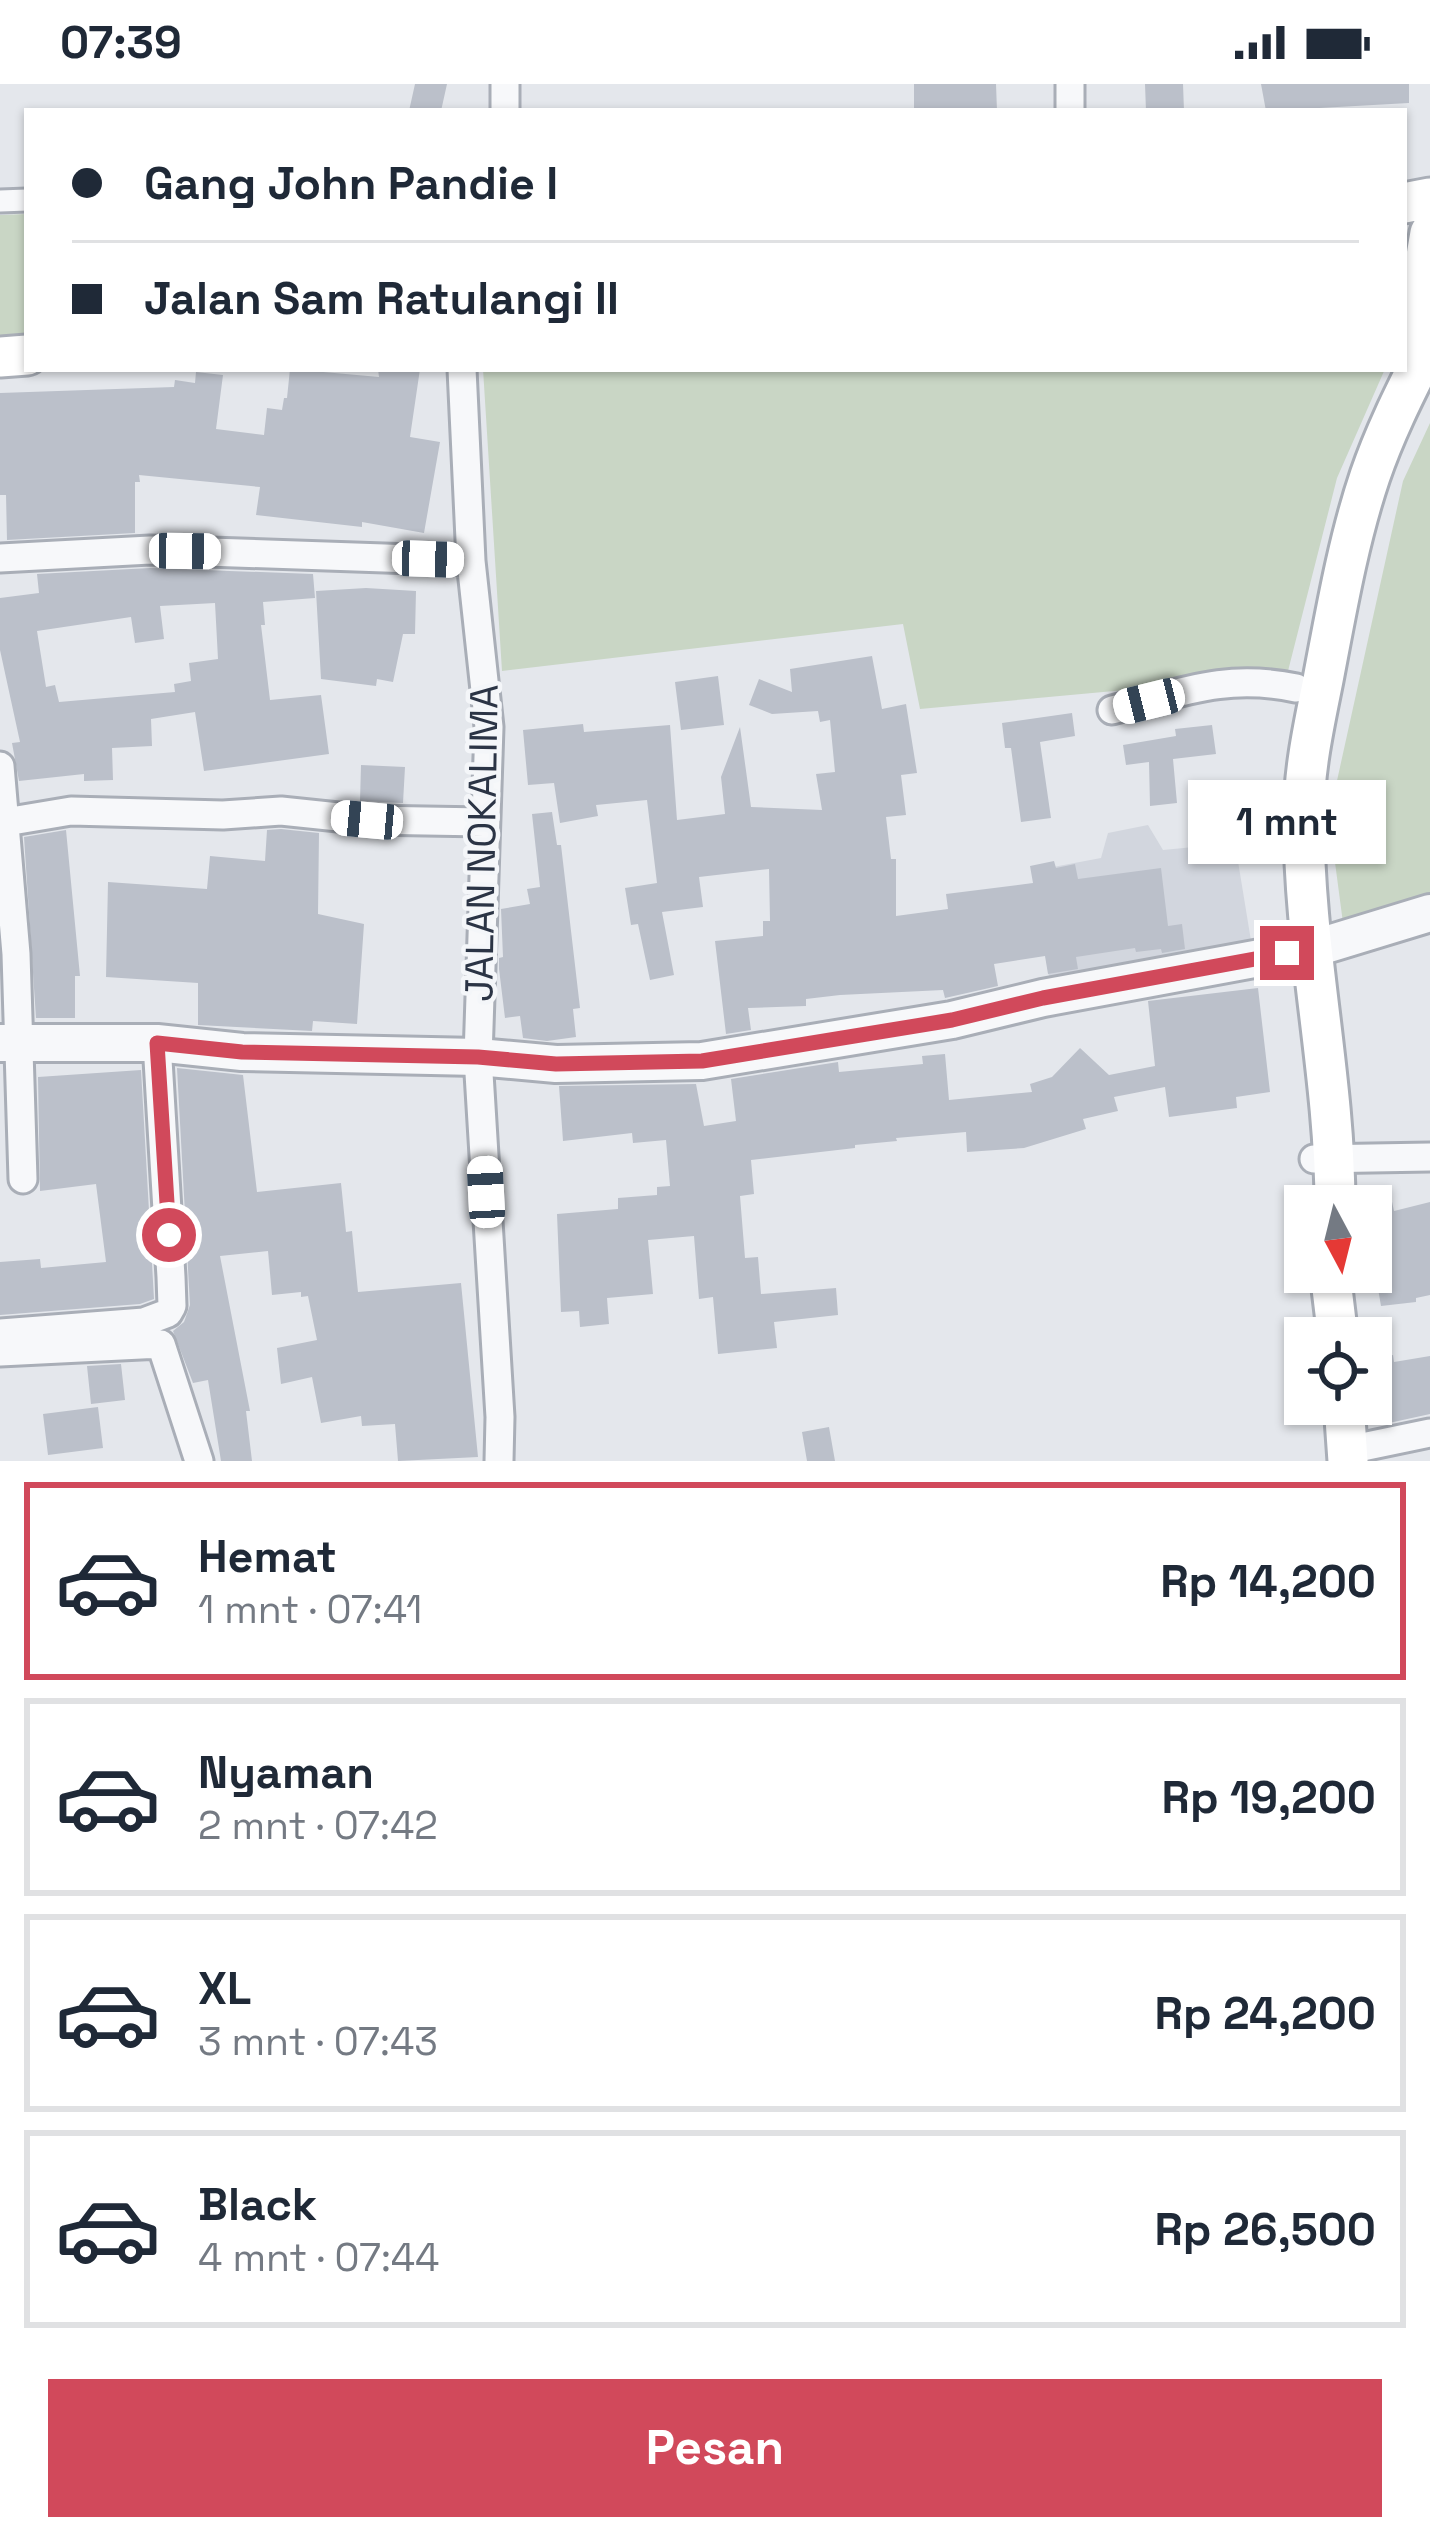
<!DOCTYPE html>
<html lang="id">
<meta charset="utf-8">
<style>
:root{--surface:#fff;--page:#f6f6f7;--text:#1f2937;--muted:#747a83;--line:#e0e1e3;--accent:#d1495b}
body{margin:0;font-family:"Space Grotesk",sans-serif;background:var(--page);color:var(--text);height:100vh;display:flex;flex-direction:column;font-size:45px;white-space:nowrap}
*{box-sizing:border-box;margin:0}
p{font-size:39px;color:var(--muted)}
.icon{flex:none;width:66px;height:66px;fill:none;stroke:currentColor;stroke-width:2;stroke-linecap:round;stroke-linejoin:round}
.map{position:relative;height:1377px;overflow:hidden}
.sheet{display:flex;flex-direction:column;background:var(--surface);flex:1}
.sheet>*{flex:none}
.hud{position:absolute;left:24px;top:24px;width:1383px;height:264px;border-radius:0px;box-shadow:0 3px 9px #0004;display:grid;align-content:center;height:264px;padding:0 48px;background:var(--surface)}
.needle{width:78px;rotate:173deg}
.controls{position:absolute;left:1284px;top:1101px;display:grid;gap:24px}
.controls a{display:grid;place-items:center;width:108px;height:108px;border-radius:0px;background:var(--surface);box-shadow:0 3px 9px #0004;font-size:60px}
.end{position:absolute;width:54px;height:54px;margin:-27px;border:15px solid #d1495b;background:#fff;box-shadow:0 0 0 6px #fff}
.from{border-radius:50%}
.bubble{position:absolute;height:84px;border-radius:0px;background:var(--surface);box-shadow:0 3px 9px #0004;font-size:39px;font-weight:700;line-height:84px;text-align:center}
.car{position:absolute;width:36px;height:72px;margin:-36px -18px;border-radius:15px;box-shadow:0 0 9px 3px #0007;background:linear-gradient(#fff 24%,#345 0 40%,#fff 0 76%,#345 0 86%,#fff 0)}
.hud b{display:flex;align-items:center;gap:42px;height:114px;font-size:45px}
.hud b+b{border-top:3px solid var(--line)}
.hud i{width:30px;height:30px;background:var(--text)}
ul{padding:21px 0 0;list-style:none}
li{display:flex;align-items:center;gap:36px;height:198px;margin:0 24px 18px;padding:0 24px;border:6px solid var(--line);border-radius:0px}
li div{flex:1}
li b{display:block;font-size:45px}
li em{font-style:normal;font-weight:700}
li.selected{border-color:var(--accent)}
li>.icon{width:108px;height:108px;stroke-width:1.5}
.action{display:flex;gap:24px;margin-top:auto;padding:24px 48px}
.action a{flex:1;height:138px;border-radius:0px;background:var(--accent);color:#fff;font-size:48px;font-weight:700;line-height:138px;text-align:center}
.status{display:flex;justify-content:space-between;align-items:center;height:84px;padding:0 60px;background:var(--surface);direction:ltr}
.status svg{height:33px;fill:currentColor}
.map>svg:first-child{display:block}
.built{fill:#d2d6de}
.green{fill:#c9d6c5}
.building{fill:#bbc0ca;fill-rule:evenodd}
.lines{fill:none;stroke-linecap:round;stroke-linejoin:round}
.pedestrian-casing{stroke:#a9aeb7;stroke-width:27}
.minor-casing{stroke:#a9aeb7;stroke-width:33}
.tertiary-casing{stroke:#a9aeb7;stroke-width:42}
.secondary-casing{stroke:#a9aeb7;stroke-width:45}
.pedestrian{stroke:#f7f8fa;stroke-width:21}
.minor{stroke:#f7f8fa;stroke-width:27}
.tertiary{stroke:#f7f8fa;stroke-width:36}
.secondary{stroke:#fff;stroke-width:39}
.route{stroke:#d1495b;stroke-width:15}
.labels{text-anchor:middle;stroke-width:9;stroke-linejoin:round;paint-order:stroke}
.street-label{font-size:39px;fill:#2b3445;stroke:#f4f6f9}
</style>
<div class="status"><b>07:39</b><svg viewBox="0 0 49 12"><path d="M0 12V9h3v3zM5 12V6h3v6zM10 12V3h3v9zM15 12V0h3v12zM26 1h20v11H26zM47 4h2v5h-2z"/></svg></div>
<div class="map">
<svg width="1430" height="1377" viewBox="0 0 1430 1377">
<rect width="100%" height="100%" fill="#e4e7ec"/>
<!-- built -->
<path class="built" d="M 1148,741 L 1163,766 L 1235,759 L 1253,869 L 1051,905 L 1032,787 L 1101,774 L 1108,749 Z"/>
<!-- green -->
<path class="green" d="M 27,130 L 27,251 L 0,253 L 0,131 Z
M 483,285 L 1385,285 L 1337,394 L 1287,591 L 920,625 L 903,540 L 502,587 Z
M 1430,339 L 1430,813 L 1343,839 L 1329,733 L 1403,397 Z"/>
<!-- building -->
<path class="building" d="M 415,0 L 447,0 L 441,27 L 409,27 Z
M 914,0 L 996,0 L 997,27 L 914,27 Z
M 1145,0 L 1183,0 L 1184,27 L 1146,27 Z
M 1261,0 L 1409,0 L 1409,19 L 1266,27 Z
M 290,285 L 379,293 L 378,285 L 420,285 L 410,353 L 440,358 L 424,449 L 362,438 L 362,443 L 256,431 L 260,403 L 139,391 L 140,398 L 135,398 L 135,449 L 7,456 L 6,411 L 0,411 L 0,309 L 174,303 L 175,296 L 195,299 L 196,288 L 223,291 L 216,345 L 264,351 L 267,324 L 282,326 L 284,314 L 287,314 Z
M 150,484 L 313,490 L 315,514 L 263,518 L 265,541 L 261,541 L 270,616 L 321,611 L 329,670 L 204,687 L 195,628 L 151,635 L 152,662 L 112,664 L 113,696 L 84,697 L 84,690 L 19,697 L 12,659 L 20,658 L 0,566 L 0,514 L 39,509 L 37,490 ZM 215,519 L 218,575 L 189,579 L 191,597 L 174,600 L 175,608 L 59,618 L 55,601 L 46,603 L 37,547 L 131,533 L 135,559 L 164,555 L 160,522 Z
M 366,504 L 416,507 L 415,550 L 403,550 L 393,598 L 377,595 L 376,602 L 321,595 L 316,507 Z
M 872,572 L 882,625 L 906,620 L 917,689 L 901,691 L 906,731 L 886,733 L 891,775 L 896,775 L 896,832 L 948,825 L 946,810 L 1033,799 L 1030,782 L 1054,777 L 1056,784 L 1075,780 L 1078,795 L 1161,784 L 1168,842 L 1182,840 L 1185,865 L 1162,869 L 1161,865 L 1136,868 L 1135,864 L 1076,873 L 1078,885 L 1048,890 L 1045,872 L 994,880 L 998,902 L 945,914 L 943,906 L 840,911 L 806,915 L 806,922 L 748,924 L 751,946 L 726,950 L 715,857 L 763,852 L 763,837 L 770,837 L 769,785 L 699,793 L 703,823 L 662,828 L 674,891 L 650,896 L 638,840 L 631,841 L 625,804 L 657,799 L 647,716 L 596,721 L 598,732 L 560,739 L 554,699 L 528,701 L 523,646 L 583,640 L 584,648 L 670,641 L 677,736 L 725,730 L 721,693 L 740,643 L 751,723 L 822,726 L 816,690 L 835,688 L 830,636 L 820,638 L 818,627 L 772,630 L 749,621 L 759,595 L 792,608 L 790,585 Z
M 718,592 L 724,641 L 681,646 L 675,598 Z
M 1072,629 L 1075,652 L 1040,658 L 1051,734 L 1021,738 L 1011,664 L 1005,664 L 1002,639 Z
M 1212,641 L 1216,670 L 1173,675 L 1177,719 L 1150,722 L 1149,678 L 1126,681 L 1123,661 L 1176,652 L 1175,645 Z
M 361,681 L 405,683 L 403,719 L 360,717 Z
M 552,728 L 557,761 L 561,761 L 580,924 L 573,925 L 576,953 L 547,957 L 523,954 L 520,932 L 505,934 L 499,885 L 499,874 L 503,873 L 501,825 L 530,820 L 527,805 L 540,803 L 532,730 Z
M 281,745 L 319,749 L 318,830 L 364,840 L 357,940 L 313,937 L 312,947 L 198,941 L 198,899 L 106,893 L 108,798 L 207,805 L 210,772 L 265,777 L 267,746 Z
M 66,746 L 80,892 L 75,892 L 75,934 L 36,934 L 24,753 Z
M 1258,904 L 1270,1008 L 1236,1013 L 1237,1024 L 1169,1033 L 1165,1003 L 1114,1013 L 1118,1027 L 1083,1035 L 1086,1045 L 1024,1064 L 967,1068 L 966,1048 L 896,1054 L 897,1057 L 855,1061 L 855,1064 L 751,1076 L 754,1110 L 740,1112 L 745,1174 L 758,1173 L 761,1210 L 836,1204 L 838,1231 L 774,1238 L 777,1264 L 718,1270 L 713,1213 L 699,1215 L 694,1152 L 648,1156 L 653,1210 L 607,1214 L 609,1240 L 580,1243 L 579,1227 L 561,1228 L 557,1130 L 618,1125 L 618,1114 L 657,1111 L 657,1103 L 670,1102 L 666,1056 L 633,1059 L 632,1049 L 563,1057 L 559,1002 L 696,1000 L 704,1042 L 736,1037 L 731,995 L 838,978 L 839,988 L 923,980 L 922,972 L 945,970 L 949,1016 L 1032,1008 L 1030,1000 L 1052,993 L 1080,964 L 1109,991 L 1155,982 L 1148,917 Z
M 177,984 L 243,991 L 257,1108 L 341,1099 L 346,1148 L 352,1147 L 358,1208 L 461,1199 L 478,1373 L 398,1377 L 395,1340 L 362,1342 L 361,1332 L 321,1339 L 312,1293 L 281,1300 L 277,1264 L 317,1256 L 308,1212 L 301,1213 L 301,1208 L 272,1211 L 268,1167 L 220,1172 L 250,1327 L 246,1327 L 252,1377 L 221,1377 L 208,1296 L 193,1299 L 173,1247 L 184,1238 L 190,1221 Z
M 141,986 L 154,1215 L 140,1220 L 0,1231 L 0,1178 L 40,1175 L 41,1184 L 106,1178 L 96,1100 L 40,1107 L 38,993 Z
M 1391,1113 L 1394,1127 L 1430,1118 L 1430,1211 L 1416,1214 L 1416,1218 L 1381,1222 L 1371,1164 L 1371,1117 Z
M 1393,1271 L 1394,1278 L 1430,1272 L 1430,1330 L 1380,1341 L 1371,1275 Z
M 121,1280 L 125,1316 L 91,1320 L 87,1282 Z
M 98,1323 L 103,1364 L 48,1371 L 43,1330 Z
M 829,1343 L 835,1377 L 807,1377 L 802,1348 Z"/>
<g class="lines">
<defs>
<path id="pedestrian" d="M 0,117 L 27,116"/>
<path id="minor" d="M 505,0 L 505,27
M 1070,27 L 1070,0
M 462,285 L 471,477 L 489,643 L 478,973 L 500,1333 L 499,1377
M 0,474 L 150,466 L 471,477
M 1112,626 C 1180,609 1225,589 1296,604
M 0,682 L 16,870 L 23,1095
M 0,739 L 71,727 L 223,731 L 281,727 L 367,736 L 484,738
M 1314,1075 L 1430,1073
M 0,1249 L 144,1238 L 168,1229 L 172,1222 L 171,1193 L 157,959
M 0,1268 L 161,1260 L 199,1377
M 1348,1366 L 1430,1349"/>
<path id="tertiary" d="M 1312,865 L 1430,829
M 0,959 L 157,959 L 242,968 L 478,973 L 556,980 L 702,977 L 952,936 L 1043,914 L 1287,869"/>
<path id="secondary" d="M 1404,119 L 1430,114
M 1404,262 L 1421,202 L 1430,149
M 0,273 L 27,271
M 1335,1122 C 1335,991 1303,862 1304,731 C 1304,685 1314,641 1323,596 C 1336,528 1348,457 1370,392 C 1386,345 1408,303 1430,259
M 1330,1188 L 1338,1254
M 1344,1320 L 1348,1377"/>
</defs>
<!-- pedestrian casing -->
<use href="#pedestrian" class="pedestrian-casing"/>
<!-- minor casing -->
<use href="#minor" class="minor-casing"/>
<!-- tertiary casing -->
<use href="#tertiary" class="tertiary-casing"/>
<!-- secondary casing -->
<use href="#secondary" class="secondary-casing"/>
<!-- pedestrian -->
<use href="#pedestrian" class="pedestrian"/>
<!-- minor -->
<use href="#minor" class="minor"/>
<!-- tertiary -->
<use href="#tertiary" class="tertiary"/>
<!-- secondary -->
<use href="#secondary" class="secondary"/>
</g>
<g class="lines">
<!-- route -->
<path class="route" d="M 169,1151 L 157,959 L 242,968 L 478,973 L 556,980 L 702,977 L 952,936 L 1043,914 L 1287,869"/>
</g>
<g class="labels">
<!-- street labels -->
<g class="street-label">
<text transform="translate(481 759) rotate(-89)" y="14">JALAN NOKALIMA</text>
</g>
</g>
</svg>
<div class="controls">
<a><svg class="needle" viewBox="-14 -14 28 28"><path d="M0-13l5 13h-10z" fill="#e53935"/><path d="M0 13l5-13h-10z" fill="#747a83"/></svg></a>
<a><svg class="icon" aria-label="locate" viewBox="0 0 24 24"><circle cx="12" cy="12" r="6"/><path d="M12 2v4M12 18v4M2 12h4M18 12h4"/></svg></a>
</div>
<i class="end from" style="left:169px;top:1151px"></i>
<i class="end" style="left:1287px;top:869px"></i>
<div class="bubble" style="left:1188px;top:696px;width:198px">1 mnt</div>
<i class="car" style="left:185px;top:467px;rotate:91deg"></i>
<i class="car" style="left:428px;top:475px;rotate:92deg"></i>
<i class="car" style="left:1149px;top:617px;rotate:256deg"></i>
<i class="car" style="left:367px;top:736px;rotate:275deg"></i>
<i class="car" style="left:486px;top:1108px;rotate:357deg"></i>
<div class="hud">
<b><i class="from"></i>Gang John Pandie I</b>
<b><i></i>Jalan Sam Ratulangi II</b>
</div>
</div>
<section class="sheet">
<ul>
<li class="selected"><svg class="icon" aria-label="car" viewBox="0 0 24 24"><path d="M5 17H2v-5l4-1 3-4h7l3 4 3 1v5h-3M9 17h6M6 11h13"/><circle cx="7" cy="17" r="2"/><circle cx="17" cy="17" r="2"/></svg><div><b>Hemat</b><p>1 mnt · 07:41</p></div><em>Rp 14,200</em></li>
<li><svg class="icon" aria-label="car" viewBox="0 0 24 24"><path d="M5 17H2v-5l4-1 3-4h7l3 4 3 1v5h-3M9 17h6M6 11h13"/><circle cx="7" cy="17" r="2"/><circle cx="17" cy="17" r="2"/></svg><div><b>Nyaman</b><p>2 mnt · 07:42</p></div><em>Rp 19,200</em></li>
<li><svg class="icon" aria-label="car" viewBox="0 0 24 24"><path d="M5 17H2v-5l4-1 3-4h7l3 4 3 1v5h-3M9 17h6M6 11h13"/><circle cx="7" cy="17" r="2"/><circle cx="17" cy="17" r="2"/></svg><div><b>XL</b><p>3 mnt · 07:43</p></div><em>Rp 24,200</em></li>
<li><svg class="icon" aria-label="car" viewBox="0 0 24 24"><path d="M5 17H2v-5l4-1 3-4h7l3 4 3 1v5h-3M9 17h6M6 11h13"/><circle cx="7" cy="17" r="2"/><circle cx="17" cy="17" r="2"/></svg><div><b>Black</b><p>4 mnt · 07:44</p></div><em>Rp 26,500</em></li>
</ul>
<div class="action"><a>Pesan</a></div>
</section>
